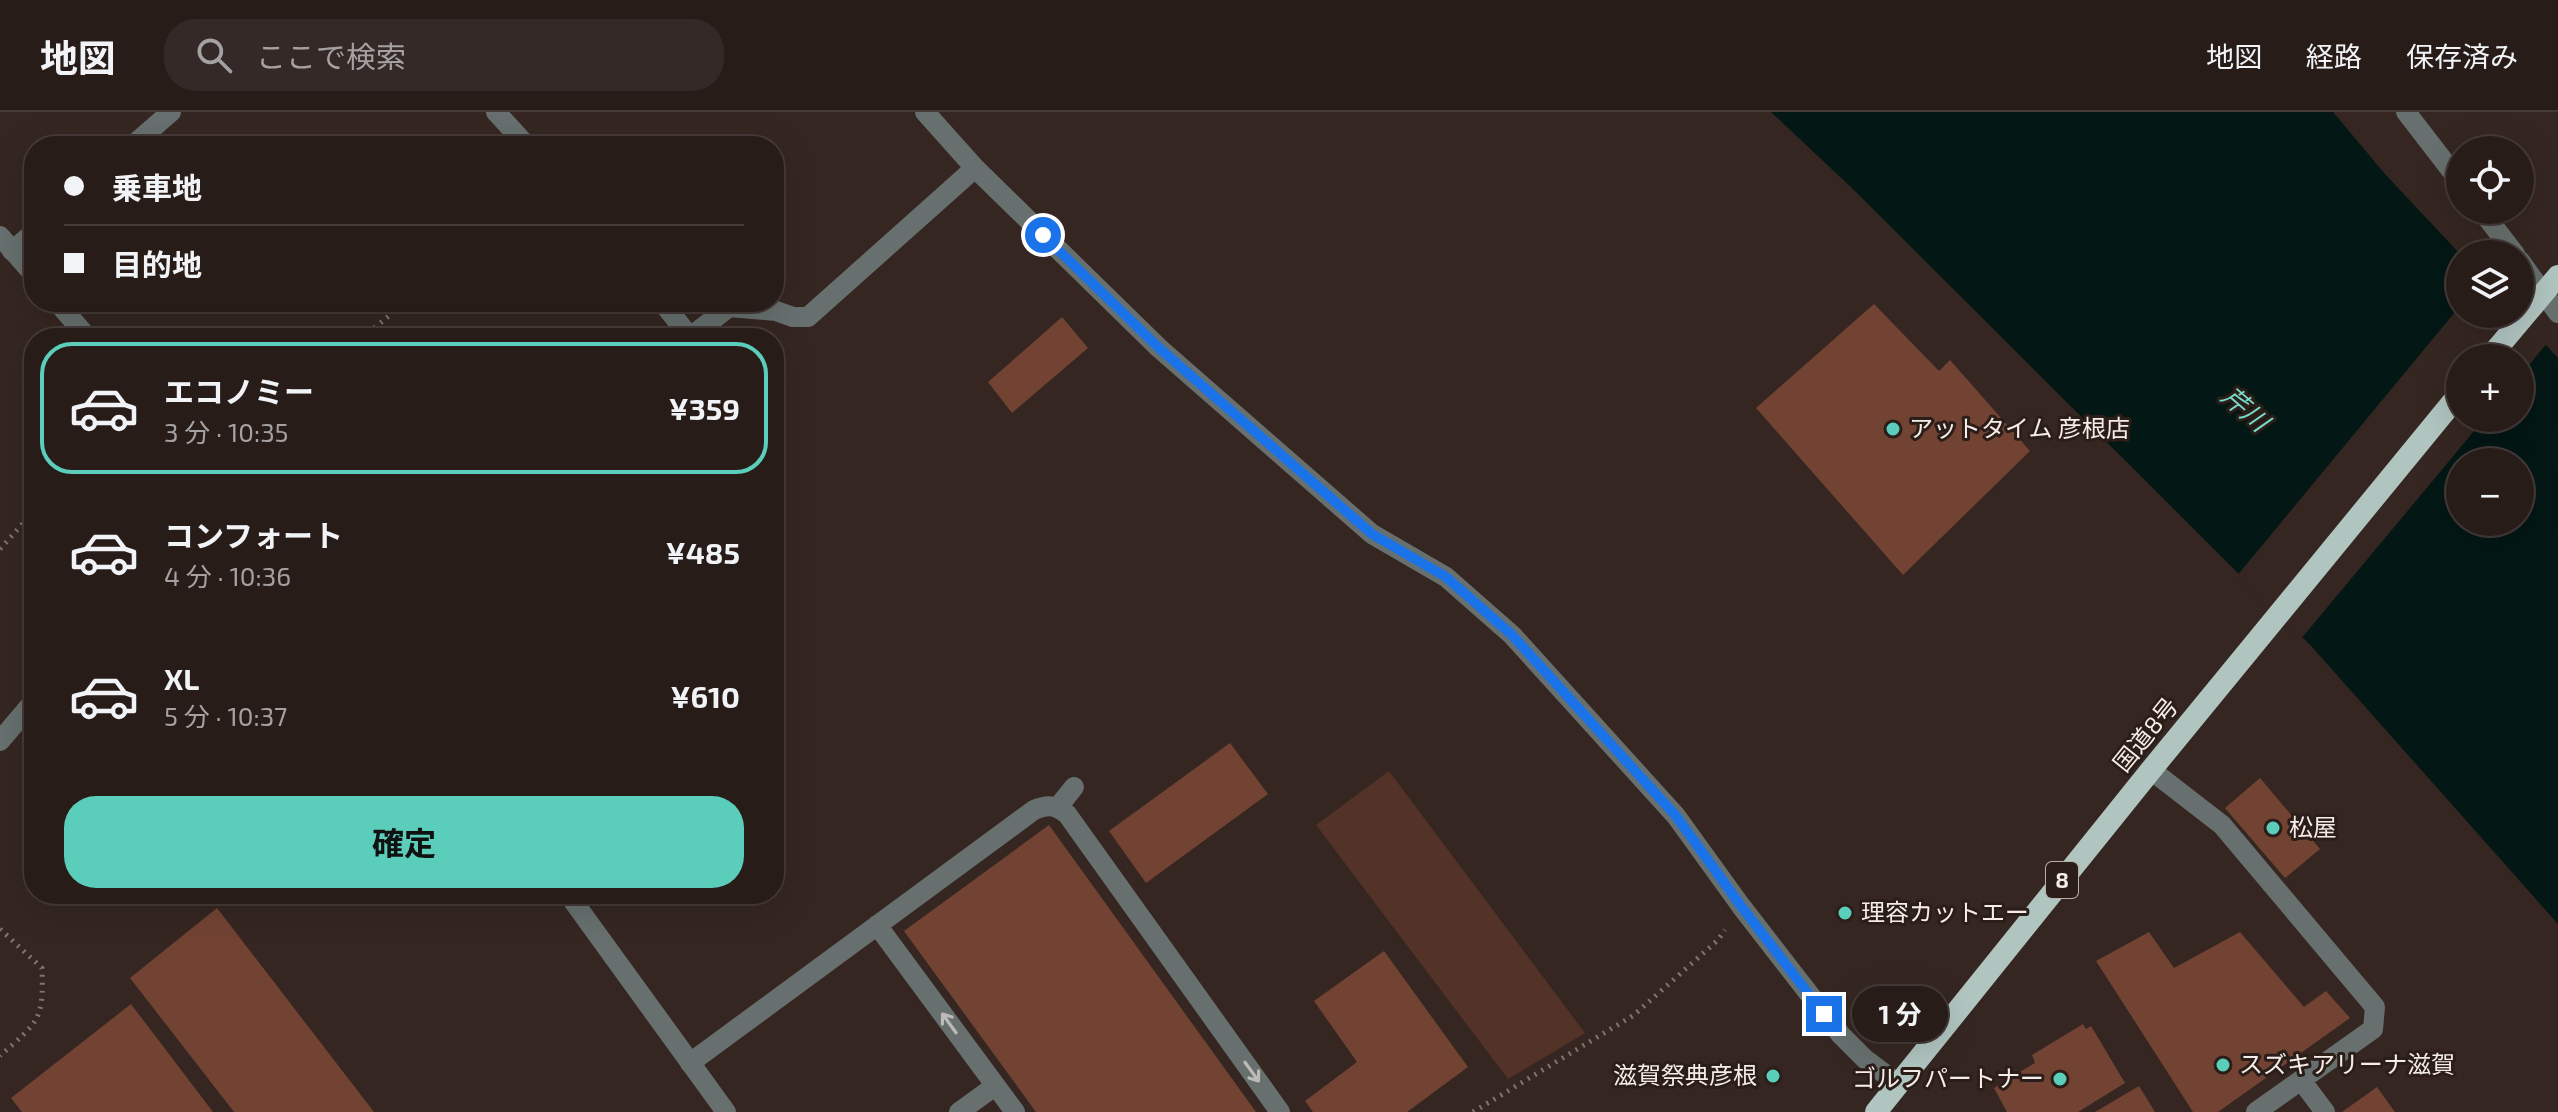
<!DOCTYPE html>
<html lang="ja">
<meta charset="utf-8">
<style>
:root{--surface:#281c19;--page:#342926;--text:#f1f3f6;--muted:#a5a1a2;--line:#443a38;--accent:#5bcebb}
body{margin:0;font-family:"Exo 2","Noto Sans JP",sans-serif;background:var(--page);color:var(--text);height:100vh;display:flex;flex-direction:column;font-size:30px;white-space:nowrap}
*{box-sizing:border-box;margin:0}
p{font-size:26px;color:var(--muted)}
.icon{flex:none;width:44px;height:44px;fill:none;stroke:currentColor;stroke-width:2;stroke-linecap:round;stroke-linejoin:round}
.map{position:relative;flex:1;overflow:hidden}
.drawer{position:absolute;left:24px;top:216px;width:760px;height:576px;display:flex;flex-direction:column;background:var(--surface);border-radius:32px;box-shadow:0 8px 32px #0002,0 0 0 2px var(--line)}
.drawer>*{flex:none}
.guide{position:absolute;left:24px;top:24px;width:760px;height:176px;border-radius:32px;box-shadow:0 8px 32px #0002,0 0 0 2px var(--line);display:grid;align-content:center;height:176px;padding:0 40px;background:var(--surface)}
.buttons{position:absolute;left:2446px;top:24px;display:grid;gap:16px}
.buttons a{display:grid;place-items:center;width:88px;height:88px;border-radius:50%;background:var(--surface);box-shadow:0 8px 32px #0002,0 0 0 2px var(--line);font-size:40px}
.end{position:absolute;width:36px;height:36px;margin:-18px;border:10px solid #1a73e8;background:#fff;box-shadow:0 0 0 4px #fff}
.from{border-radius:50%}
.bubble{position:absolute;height:56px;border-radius:28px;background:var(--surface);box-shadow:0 8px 32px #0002,0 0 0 2px var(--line);font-size:26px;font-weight:700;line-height:56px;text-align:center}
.guide b{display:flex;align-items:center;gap:28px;height:76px;font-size:30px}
.guide b+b{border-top:2px solid var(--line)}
.guide i{width:20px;height:20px;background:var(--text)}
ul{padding:14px 0 0;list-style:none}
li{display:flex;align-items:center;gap:24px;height:132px;margin:0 16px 12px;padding:0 24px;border:4px solid transparent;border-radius:32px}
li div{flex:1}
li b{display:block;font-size:30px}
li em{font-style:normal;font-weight:700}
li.selected{border-color:var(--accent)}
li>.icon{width:72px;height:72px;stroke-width:1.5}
.primary-button{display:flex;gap:16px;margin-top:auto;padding:16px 40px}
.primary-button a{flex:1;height:92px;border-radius:32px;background:var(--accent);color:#111;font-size:32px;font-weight:700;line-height:92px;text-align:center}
header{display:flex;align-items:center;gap:48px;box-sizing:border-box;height:112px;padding:0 40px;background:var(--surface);border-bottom:2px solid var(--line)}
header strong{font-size:38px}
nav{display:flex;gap:44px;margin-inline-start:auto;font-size:28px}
.search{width:560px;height:72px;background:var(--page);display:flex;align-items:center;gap:20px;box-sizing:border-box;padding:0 28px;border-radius:32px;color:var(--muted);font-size:30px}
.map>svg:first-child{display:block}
.green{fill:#533227}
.water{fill:#031714;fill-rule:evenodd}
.pier{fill:#352621}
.building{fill:#724333}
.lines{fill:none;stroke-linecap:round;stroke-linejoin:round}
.path{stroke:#81746f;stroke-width:5;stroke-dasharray:2 6;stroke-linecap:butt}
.service{stroke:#67706e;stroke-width:20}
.minor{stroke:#67706e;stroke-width:20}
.tertiary{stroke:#67706e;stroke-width:20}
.trunk{stroke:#b0c4c0;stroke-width:22}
.oneway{stroke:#bdbab7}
.route{stroke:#1a73e8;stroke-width:10}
.poi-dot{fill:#5bcebb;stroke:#2b1d18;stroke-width:3}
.labels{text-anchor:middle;stroke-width:6;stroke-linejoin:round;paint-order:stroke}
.shield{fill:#2b1d18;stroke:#b9aeaa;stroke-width:2}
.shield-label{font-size:22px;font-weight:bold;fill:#f6ece8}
.poi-label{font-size:24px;fill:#f6ece8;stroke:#2b1d18;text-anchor:start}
.street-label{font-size:24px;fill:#f6ece8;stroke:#2b1d18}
.water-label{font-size:26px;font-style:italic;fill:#76ddcc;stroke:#2b1d18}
</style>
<header>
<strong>地図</strong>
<div class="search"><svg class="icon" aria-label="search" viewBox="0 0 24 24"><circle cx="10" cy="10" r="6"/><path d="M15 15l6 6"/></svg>ここで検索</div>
<nav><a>地図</a><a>経路</a><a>保存済み</a></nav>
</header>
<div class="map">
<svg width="2558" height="1000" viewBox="0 0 2558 1000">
<rect width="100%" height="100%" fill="#352621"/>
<!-- green -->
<path class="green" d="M 1389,659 L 1585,921 L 1508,967 L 1316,713 Z"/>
<!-- water -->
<path class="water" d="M 1771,0 L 2333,0 L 2385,62 L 2460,142 L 2460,202 L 2517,202 L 2558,246 L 2558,812 L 2313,536 L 1855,79 ZM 2460,246 L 2520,246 L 2520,306 L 2460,306 ZM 2460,350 L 2520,350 L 2520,410 L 2460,410 Z"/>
<!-- pier -->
<path class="pier" d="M 2460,194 L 2460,202 L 2520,202 L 2520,200 L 2548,230 L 2520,264 L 2520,246 L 2460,246 L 2460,306 L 2485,306 L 2300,528 L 2236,465 Z"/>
<!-- building -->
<path class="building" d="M 1874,192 L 1939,259 L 1950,248 L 2030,339 L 1903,463 L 1756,296 Z
M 1062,205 L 1088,236 L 1012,301 L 988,270 Z
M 1230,631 L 1268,682 L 1146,771 L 1109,719 Z
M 2260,666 L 2320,737 L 2285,766 L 2225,696 Z
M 1049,713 L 1256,1000 L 1036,1000 L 904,819 Z
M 217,796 L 374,1000 L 234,1000 L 130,866 Z
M 2149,820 L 2174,856 L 2240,820 L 2304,895 L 2326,879 L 2350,906 L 2218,1000 L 2193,1000 L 2096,849 Z
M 1384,839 L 1468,955 L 1407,1000 L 1313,1000 L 1305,989 L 1357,950 L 1314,889 Z
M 131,892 L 213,1000 L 22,1000 L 11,986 Z
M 2083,912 L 2086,917 L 2091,914 L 2125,971 L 2078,1000 L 2007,1000 L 1994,976 L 2035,951 L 2032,943 Z
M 2139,974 L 2155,1000 L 2095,1000 Z
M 2377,975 L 2395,1000 L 2342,1000 Z"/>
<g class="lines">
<!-- path -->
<path class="path" d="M 362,226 L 406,190
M 0,437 L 34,399
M 0,817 L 42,856 C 44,910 38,909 0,944
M 1473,1000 L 1634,903 L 1718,828 L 1725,818"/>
<!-- service -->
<path class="service" d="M 1058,695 L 1074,675
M 877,813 L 1015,1000
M 690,951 L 1034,698 C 1048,692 1055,693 1067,702 L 1280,1000
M 959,1000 L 995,974"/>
<!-- minor -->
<path class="minor" d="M 496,0 L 527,34
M 925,0 L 975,56 L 1159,236 L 1372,422 L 1446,465 L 1512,523 L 1676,704 L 1741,794 L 1841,923 L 1865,947 L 1898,972
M 132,34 L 171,0
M 12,139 L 34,120
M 662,190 L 690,225
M 689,226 L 729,195 L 776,199 L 793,205 L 808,205 L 975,56
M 0,629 L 34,589
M 2151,658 L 2222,713 L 2375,895 L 2373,917 L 2256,1000
M 2301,968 L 2325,1000"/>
<!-- tertiary -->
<path class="tertiary" d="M 2406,0 L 2460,70
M 2481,98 L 2515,142
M 0,124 L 34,163
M 2520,149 L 2558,201
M 57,190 L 88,226
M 568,782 L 726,1000"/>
<!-- trunk -->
<path class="trunk" d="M 2489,246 L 2558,164
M 1876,1000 L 2151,658 L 2460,281"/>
</g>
<!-- one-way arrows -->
<defs><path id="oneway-shaft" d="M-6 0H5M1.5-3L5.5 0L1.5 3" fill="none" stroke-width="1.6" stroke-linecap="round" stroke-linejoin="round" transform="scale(2)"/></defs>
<g class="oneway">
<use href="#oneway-shaft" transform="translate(949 911) rotate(-126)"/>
<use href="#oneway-shaft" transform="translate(1252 960) rotate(54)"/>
</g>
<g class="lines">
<!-- route -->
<path class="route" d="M 1043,123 L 1159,236 L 1372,422 L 1446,465 L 1512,523 L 1676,704 L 1741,794 L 1824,902"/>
</g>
<!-- markers -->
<g class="poi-dot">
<circle cx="1893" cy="317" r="8"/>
<circle cx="2273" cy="716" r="8"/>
<circle cx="1845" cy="801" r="8"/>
<circle cx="2223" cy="953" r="8"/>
<circle cx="1773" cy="964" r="8"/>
<circle cx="2060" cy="967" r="8"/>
</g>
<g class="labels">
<!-- shield labels -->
<rect class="shield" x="2046" y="750" width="32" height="36" rx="6"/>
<g class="shield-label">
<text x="2062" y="776">8</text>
</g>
<!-- poi labels -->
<g class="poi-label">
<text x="1909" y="325">アットタイム 彦根店</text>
<text x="2289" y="724">松屋</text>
<text x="1861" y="809">理容カットエー</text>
<text x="2239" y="961">スズキアリーナ滋賀</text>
<text x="1757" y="972" text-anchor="end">滋賀祭典彦根</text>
<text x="2044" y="975" text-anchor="end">ゴルフパートナー</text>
</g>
<!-- street labels -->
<g class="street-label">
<text transform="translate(2146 623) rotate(-51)" y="8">国道8号</text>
</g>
<!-- water labels -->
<g class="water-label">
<text transform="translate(2245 297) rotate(41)" y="9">芹川</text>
</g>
</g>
</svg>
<div class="buttons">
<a><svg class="icon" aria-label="locate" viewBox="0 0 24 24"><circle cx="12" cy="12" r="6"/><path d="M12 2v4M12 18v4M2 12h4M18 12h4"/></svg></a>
<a><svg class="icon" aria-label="layers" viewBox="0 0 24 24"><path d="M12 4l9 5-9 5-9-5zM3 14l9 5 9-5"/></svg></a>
<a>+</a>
<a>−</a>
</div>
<i class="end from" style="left:1043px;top:123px"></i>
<i class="end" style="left:1824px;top:902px"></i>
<div class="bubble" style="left:1852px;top:874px;width:96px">1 分</div>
<div class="guide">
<b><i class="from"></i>乗車地</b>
<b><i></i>目的地</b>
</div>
<section class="drawer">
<ul>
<li class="selected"><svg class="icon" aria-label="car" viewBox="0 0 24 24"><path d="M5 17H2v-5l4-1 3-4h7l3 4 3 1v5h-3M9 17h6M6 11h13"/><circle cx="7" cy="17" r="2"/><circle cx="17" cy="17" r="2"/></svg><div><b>エコノミー</b><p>3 分 · 10:35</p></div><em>¥359</em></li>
<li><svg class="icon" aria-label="car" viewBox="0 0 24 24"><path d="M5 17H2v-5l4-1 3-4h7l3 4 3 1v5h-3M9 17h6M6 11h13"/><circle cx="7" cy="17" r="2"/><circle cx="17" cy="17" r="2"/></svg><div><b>コンフォート</b><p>4 分 · 10:36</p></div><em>¥485</em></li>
<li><svg class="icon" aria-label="car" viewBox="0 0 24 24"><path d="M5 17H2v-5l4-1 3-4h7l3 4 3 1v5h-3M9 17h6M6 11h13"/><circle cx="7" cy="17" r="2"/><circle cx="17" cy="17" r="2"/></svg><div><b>XL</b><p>5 分 · 10:37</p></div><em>¥610</em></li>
</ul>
<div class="primary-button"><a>確定</a></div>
</section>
</div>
